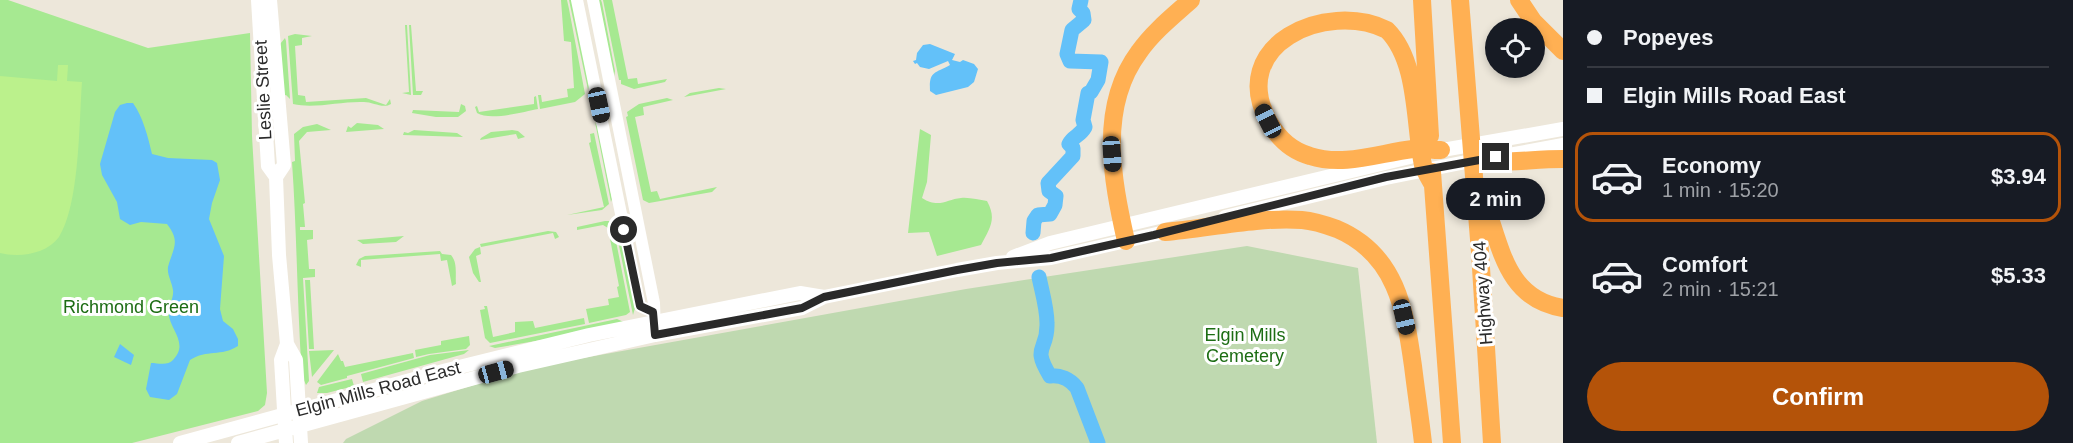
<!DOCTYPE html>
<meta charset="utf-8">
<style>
:root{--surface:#171b24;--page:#242831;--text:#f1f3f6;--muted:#9ea1a6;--line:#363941;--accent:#b45309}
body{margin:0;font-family:Arial,sans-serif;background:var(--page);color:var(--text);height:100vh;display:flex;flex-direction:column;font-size:22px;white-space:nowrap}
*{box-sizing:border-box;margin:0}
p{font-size:20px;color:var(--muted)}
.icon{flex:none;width:33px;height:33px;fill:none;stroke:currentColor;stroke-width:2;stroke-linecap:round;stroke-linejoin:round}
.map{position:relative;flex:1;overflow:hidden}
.details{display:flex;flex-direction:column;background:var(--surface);width:510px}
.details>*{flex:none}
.hud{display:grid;align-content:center;height:132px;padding:0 24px;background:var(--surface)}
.controls{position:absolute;left:1485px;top:18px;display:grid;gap:12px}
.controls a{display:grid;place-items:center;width:60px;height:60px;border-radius:50%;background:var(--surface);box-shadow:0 3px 9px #0003;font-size:30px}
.end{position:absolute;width:27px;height:27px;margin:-14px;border:8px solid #2a2a2a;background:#fff;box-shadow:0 0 0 3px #fff}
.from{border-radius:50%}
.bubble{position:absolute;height:42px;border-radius:21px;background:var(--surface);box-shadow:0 3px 9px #0003;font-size:20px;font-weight:800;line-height:42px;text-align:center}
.car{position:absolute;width:18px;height:36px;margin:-18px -9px;border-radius:8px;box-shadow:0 0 4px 2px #0007;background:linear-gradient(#222 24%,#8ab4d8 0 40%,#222 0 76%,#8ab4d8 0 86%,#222 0)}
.hud b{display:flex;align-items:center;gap:21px;height:57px;font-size:22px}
.hud b+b{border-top:2px solid var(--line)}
.hud i{width:15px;height:15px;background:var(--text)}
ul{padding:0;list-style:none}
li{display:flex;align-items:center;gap:18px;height:90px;margin:0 12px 9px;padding:0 12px;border:3px solid transparent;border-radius:18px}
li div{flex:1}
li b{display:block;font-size:22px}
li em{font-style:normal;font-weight:800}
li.active{border-color:var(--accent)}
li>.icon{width:54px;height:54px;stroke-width:1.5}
.cta{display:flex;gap:12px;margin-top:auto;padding:12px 24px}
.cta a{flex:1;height:69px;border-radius:36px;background:var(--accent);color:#fff;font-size:24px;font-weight:800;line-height:69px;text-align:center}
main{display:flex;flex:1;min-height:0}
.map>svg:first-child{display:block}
.green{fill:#a6e991}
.cemetery{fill:#bfd9b0}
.pitch{fill:#bbf18c}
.water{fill:#63c1f9}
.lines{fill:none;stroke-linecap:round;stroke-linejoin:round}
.river{stroke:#63c1f9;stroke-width:15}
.tertiary{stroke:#fff;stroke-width:12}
.secondary{stroke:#fff;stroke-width:14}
.motorway{stroke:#ffb053;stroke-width:18}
.route{stroke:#2a2a2a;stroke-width:8}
.labels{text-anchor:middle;stroke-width:6;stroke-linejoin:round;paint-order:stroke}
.street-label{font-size:18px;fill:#2a2a2a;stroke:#fff}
.park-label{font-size:18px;fill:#1d6d14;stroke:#fff}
</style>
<main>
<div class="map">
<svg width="1563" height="443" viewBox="0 0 1563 443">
<rect width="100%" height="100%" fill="#ede7da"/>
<!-- green -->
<path class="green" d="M 0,0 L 8,0 L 148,48 L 250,33 L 252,136 L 267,393 L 265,405 L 258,411 L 132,443 L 0,443 Z
M 561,0 L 567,0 L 569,9 L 585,94 L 575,102 L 540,109 L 538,95 L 541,95 L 542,102 L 568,97 L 567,89 L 574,88 L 571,42 L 564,41 Z
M 569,0 L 573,0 L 589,86 L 588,90 Z
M 597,0 L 601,0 L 602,3 L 615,71 L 614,77 Z
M 603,0 L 612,0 L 628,79 L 637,78 L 638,84 L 667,79 L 665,82 L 634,89 L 621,84 L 621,80 L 619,80 Z
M 405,25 L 407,25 L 411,95 L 402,93 L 409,92 Z
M 409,25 L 411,25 L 416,91 L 423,91 L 421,95 L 413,95 Z
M 295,34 L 312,36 L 302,38 L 302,45 L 295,46 L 298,95 L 305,96 L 306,102 L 366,98 L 386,105 L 390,99 L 391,104 C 383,109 373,102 364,102 C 341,101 315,109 293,104 L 288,36 Z
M 285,38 L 286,41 L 290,99 L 286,95 L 283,96 L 280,44 Z
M 719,88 L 726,89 L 684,97 L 690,93 Z
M 536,96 L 538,109 C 523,112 490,121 477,113 L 475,107 L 477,106 L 479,112 L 534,104 L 534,97 Z
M 667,98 L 673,100 L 643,107 L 644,115 L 635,117 L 651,192 L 657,191 L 660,199 L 717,187 L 712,192 L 649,203 L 643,200 L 626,117 L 628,116 L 627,112 L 639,104 Z
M 461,104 L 465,106 L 466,111 L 458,117 L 436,117 L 412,113 L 413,110 L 459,112 Z
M 595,122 L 598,128 L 612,199 L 611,202 Z
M 357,123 L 378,125 L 384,129 L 346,132 L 348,126 L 351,128 Z
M 317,124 L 331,130 L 307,132 L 299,141 L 305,203 L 303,204 L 305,227 L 300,227 L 300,230 L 313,230 L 313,239 L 307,240 L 309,269 L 315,269 L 315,277 L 303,278 L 309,381 L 306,385 L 302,376 C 297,305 297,233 292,162 L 295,161 L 294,134 L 303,127 Z
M 920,129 L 931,135 L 927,182 L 922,198 C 939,209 947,199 961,198 C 969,197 979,200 987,201 C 997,219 990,228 981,245 L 937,256 L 929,232 L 908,233 Z
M 414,130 L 457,133 L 463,137 L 403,135 L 404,132 L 408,133 Z
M 512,130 L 518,131 L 525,137 L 518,139 L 516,134 L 480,140 L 481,138 L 491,132 Z
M 594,133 L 609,204 L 602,210 L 567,215 L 604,207 L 589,143 L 591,142 L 590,134 Z
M 605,221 L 612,221 L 630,312 L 626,315 L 589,323 L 586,309 L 609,305 L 608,299 L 619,297 L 617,287 L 619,286 L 608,228 L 603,225 L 577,230 L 577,227 Z
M 614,221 L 619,227 L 635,308 L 633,315 Z
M 548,231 L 556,232 L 559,237 L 555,239 L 553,233 L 481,247 L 480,244 Z
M 404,236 L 396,242 L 363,244 L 357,240 Z
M 480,247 L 481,254 L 476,256 L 481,282 L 479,282 L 473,273 L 469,257 L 475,249 Z
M 440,251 L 442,254 L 451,255 C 458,263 455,275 456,284 L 452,286 L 447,260 L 441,261 L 440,254 L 361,260 L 361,267 L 356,265 L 359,259 L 365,256 Z
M 305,280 L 310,280 L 314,349 L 309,349 Z
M 484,306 L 487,306 L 493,337 L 515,332 L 515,322 L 533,321 L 535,328 L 584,318 L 585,324 L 490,343 L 485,338 L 480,310 L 485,309 Z
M 617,319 L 626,323 L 593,331 L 495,348 L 489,346 Z
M 469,336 L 470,345 L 466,349 L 429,354 L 416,357 L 415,350 L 441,345 L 441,341 Z
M 334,350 L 312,377 L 309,351 Z
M 469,350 L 464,354 L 363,382 L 361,374 L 430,355 Z
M 413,353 L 414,358 L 347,376 L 347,378 L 321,385 L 317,382 L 338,354 L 341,361 L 343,361 L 345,367 Z
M 352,379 L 354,386 L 327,393 L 317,393 L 319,387 Z"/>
<!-- cemetery -->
<path class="cemetery" d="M 1247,246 L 1358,268 L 1377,443 L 343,443 L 346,439 L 422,401 L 533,367 L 966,289 Z"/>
<!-- pitch -->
<path class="pitch" d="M 58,65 L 68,65 L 67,81 L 82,82 C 79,122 80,204 59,237 C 47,254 19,258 0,253 L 0,76 L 57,81 Z"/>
<!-- water -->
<path class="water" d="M 930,44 L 955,54 L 952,60 L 960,62 L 963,60 L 974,64 L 978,69 L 974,82 L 968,87 L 936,95 L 930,91 C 929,71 934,74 950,65 L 948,61 L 929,69 L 920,67 L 917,63 L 915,64 L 913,61 L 916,60 L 917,53 L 923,45 Z
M 127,103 L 133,103 C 143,117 148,137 152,154 L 168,158 L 212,160 L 217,163 L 220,180 L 212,203 L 209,219 L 224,256 L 220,309 L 223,321 L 233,329 L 238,339 L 238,346 C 221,357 207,349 190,360 L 177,394 L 169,400 L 150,397 L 146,389 L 151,363 C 158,363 168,366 173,360 C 190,343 168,328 169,313 C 169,305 174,297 173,290 C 172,282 167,275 168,267 C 173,248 181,242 167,224 L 141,222 L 130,225 L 120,219 L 117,202 L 102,175 L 100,164 L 115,112 L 120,105 Z
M 1039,277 L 1042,277 L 1045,280 L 1047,315 C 1041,304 1036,288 1039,277 Z
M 120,344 L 134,355 L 131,365 L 114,357 Z"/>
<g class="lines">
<!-- river -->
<path class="river" d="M 1033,233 L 1034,221 L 1038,215 L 1050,214 L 1055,205 L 1056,196 L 1049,191 L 1048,183 L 1073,156 L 1073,148 L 1069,144 C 1073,136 1080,136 1085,127 L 1083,120 L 1088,93 L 1091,92 L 1098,80 L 1101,62 L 1070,61 L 1067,54 L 1072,30 L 1084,20 L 1083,13 L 1079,9 L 1081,0
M 1039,277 C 1042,292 1047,308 1047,323 C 1048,352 1031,345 1050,376 C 1060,375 1070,379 1077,388 L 1098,443"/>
<!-- tertiary -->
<path class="tertiary" d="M 577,0 L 640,306 L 653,312
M 593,0 L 654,303 L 655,331"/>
<!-- secondary -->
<path class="secondary" d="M 258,0 L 268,166 L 276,177
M 270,0 L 284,165 L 276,177 L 279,255 L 287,344 L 296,360 L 301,443
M 1431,152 L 1563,129
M 1509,155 L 1563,145
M 1225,217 L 1386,178 L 1481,159
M 1013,257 L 1050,243 L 1410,157
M 180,443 L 447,370 L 589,335 L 800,293 L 824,297
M 238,443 L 518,366 L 655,335 L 802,308 L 824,297 L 957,270 L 997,263 L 1051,258 L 1174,230
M 286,443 L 281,360 L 287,344"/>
<!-- motorway -->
<path class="motorway" d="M 1422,0 L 1430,136
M 1460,0 L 1480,252 L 1492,443
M 1519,0 L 1533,21 L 1563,51
M 1473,161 C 1503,164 1533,159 1563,159
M 1432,172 L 1452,443
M 1433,185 C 1430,179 1425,172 1423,165 C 1414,124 1419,62 1387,30 C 1326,0 1226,45 1269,122 C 1278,138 1292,151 1310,156 C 1344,167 1379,153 1413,149 C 1422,149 1432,150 1441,150
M 1481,194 C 1501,240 1502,298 1563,308
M 1165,232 C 1210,228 1257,217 1302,220 C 1314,221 1326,225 1337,229 C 1396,254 1405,309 1413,366 C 1416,391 1420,417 1423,443
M 1126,241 C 1112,179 1098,107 1139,52 C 1153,32 1173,16 1191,0"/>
</g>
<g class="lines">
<!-- route -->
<path class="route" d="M 624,230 L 640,306 L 653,312 L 655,335 L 802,308 L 824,297 L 957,270 L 997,263 L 1051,258 L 1154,235 L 1386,177 L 1496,157"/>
</g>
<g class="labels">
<!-- street labels -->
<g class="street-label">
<text transform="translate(263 90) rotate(-93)" y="6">Leslie Street</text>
<text transform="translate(1483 293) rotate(-94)" y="6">Highway 404</text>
<text transform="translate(378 389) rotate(-15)" y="6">Elgin Mills Road East</text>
</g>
<!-- park labels -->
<g class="park-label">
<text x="131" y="313">Richmond Green</text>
<text x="1245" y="341">Elgin Mills<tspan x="1245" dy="21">Cemetery</tspan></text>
</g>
</g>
</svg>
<div class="controls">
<a><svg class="icon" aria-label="locate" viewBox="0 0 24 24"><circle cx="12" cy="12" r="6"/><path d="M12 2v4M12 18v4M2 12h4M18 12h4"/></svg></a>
</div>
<i class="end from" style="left:624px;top:230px"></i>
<i class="end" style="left:1496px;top:157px"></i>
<div class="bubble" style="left:1446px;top:178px;width:99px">2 min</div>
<i class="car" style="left:599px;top:105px;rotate:168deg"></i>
<i class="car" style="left:1268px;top:121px;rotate:333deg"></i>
<i class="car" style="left:1112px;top:154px;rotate:176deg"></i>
<i class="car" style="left:1404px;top:317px;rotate:167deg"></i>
<i class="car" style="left:496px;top:372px;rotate:75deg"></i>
</div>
<section class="details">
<div class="hud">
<b><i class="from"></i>Popeyes</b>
<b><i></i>Elgin Mills Road East</b>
</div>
<ul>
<li class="active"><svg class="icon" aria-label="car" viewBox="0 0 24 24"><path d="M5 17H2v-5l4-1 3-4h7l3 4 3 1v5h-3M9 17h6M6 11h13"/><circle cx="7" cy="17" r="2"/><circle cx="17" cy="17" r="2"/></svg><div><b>Economy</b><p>1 min · 15:20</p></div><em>$3.94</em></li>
<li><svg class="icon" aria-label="car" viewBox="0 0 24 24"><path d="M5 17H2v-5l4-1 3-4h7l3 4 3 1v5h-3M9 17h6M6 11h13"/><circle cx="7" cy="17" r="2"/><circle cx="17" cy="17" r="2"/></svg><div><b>Comfort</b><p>2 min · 15:21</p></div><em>$5.33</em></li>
</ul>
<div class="cta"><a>Confirm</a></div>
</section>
</main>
